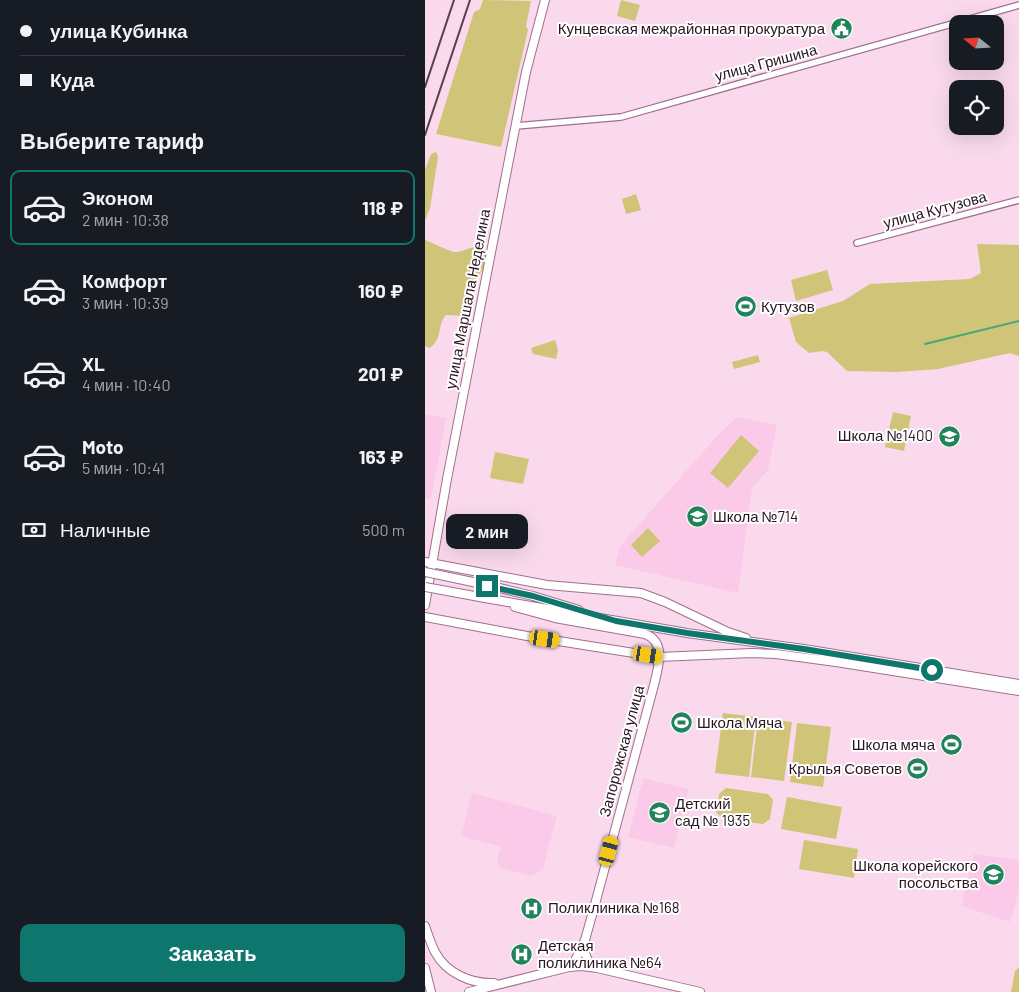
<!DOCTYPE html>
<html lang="ru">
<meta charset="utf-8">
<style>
:root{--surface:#171b24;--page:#242831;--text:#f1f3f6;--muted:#9ea1a6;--line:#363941;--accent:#0f766e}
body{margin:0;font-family:Barlow,sans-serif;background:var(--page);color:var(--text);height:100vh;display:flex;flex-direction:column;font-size:19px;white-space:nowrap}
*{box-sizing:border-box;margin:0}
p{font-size:16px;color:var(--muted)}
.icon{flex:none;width:28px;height:28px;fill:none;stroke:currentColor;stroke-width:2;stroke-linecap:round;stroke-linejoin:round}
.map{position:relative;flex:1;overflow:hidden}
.drawer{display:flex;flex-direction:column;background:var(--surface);width:425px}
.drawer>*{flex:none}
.top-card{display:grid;align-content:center;height:110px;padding:0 20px;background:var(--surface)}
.needle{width:32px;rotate:288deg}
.fabs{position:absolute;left:524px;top:15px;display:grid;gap:10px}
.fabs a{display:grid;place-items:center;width:55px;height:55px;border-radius:10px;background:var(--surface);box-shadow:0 5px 20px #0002;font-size:25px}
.end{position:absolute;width:22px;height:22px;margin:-11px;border:6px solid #0f766e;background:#fff;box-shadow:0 0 0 2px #fff}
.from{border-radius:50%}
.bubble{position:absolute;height:35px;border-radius:10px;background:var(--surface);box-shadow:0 5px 20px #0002;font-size:16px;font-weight:700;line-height:35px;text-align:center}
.car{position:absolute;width:15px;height:30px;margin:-15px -8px;border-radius:6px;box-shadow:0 0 4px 1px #0007;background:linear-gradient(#f5c518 24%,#345 0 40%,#f5c518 0 76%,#345 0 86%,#f5c518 0)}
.top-card b{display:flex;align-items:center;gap:18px;height:48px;font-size:19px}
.top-card b+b{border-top:1px solid var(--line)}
.top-card i{width:12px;height:12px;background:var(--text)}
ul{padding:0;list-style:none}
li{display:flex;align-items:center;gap:15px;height:75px;margin:0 10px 8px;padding:0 10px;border:2px solid transparent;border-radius:10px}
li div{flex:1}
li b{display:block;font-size:19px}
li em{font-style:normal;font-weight:700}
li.selected{border-color:var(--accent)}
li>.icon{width:45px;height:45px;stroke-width:1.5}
h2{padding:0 20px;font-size:22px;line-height:60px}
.pay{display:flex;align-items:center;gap:12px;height:55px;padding:0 20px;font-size:19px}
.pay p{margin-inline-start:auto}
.primary-button{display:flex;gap:10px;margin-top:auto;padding:10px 20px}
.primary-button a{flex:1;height:58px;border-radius:10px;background:var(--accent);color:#fff;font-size:20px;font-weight:700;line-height:58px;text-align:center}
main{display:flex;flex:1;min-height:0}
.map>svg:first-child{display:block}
.built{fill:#fccae9}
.green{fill:#cfc477}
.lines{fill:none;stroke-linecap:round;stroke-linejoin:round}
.stream{stroke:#49a57b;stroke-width:2}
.street-casing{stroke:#a06f8e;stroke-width:8}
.secondary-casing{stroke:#a06f8e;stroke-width:10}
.street{stroke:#fff;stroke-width:5.5}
.secondary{stroke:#fff;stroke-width:8}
.rail{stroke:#56404e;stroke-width:2}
.secondary-bridge-casing{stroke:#a06f8e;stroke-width:10;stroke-linecap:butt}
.secondary-bridge{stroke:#fff;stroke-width:8}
.route{stroke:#0f766e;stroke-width:6}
.labels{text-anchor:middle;stroke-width:4;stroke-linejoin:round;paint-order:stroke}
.poi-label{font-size:15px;fill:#291622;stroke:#fff;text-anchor:start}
.street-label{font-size:15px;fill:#291622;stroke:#fff}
</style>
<main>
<section class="drawer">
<div class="top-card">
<b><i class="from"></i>улица Кубинка</b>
<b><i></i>Куда</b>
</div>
<h2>Выберите тариф</h2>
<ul>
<li class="selected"><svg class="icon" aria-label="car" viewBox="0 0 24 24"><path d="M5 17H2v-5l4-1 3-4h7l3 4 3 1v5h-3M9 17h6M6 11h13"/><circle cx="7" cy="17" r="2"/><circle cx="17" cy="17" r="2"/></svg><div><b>Эконом</b><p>2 мин · 10:38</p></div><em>118 ₽</em></li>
<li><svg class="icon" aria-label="car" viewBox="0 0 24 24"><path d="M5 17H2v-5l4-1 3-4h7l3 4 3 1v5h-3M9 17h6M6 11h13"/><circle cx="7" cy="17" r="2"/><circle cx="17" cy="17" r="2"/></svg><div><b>Комфорт</b><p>3 мин · 10:39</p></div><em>160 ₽</em></li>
<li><svg class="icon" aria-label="car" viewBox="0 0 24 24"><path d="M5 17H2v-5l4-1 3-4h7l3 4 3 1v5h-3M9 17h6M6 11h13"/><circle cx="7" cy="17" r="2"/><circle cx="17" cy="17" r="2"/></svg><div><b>XL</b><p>4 мин · 10:40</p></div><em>201 ₽</em></li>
<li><svg class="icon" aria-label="car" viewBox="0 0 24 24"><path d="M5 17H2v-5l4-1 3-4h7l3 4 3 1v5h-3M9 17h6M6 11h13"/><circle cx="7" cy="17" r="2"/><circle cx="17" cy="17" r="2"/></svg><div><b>Moto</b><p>5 мин · 10:41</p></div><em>163 ₽</em></li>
</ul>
<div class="pay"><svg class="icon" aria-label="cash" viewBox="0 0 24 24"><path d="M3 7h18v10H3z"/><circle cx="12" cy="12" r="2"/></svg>Наличные<p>500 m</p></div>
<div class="primary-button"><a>Заказать</a></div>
</section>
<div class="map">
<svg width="594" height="992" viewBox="0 0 594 992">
<rect width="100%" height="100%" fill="#fad9ed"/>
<!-- built -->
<path class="built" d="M 0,414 L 21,418 L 6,499 L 0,498 Z
M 312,417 L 352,425 L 343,470 L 327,488 L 313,593 L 190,565 L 195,546 L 292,436 Z
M 218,778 L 264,789 L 249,848 L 203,837 Z
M 47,793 L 132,816 L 118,869 L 106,876 L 75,868 L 72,860 L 76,847 L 36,836 Z
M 549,854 L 594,860 L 594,890 L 585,922 L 536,906 Z"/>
<!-- green -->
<path class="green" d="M 58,0 L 106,1 L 101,26 L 103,30 L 76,147 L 11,134 L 49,12 L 55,9 Z
M 196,0 L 215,5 L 210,21 L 192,16 Z
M 11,152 L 13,157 L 5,208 L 0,221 L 0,170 L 6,154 Z
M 211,194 L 216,210 L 201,214 L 197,199 Z
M 0,240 C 3,241 27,252 29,252 C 41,253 53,239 62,252 L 58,269 L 47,285 C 53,301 50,303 40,316 L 21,315 C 11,327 19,336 5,348 L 0,346 Z
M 552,244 L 594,245 L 594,356 L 585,353 L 513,369 L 471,372 L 422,371 L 402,352 L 397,351 L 384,353 L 371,342 L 364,318 L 418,301 L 445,284 L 545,279 L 556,273 Z
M 402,270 L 408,290 L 371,301 L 366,280 Z
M 130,340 L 133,350 L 131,359 L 108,354 L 106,348 Z
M 333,355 L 335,362 L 309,369 L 307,362 Z
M 468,412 L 486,416 L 479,451 L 460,447 Z
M 316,435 L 334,451 L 303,488 L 285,473 Z
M 70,452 L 104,459 L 98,484 L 65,478 Z
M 223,528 L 235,541 L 217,557 L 206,545 Z
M 298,713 L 331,717 L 324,777 L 290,773 Z
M 333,718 L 367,722 L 359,781 L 326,777 Z
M 372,723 L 406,727 L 398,787 L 365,782 Z
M 301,788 L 343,794 L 348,800 L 345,819 L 338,824 L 298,819 L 291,812 L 294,794 Z
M 362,797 L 417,807 L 411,839 L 356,829 Z
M 379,840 L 433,849 L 429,878 L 374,869 Z
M 594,967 L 594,992 L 586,992 L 590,971 Z"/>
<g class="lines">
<!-- stream -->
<path class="stream" d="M 500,344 L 594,321"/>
<defs>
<path id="street" d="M 91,126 L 196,117 L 594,5
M 432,243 L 594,200"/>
<path id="secondary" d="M 0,562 L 122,585 L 216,593 L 240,602 L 303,632 L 321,638
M 62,585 L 108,596 L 154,610
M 60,598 L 262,633 L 379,649 L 594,684
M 0,605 L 22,479 L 101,72 L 120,0
M 90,607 L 130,618 L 220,634 C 242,642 233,668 229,685 L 169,908 L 160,940 L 147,967
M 0,617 L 102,636 L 234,657 L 327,653 L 351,654 L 411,662 L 594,691
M 0,926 C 3,935 6,944 10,952 C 21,973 46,984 69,983
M 160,945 C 159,954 162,962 170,967
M 0,968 L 6,992
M 44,992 L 144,967 L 157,966 L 172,968 L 275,992"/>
</defs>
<!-- street casing -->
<use href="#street" class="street-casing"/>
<!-- secondary casing -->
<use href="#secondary" class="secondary-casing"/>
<!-- street -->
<use href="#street" class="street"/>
<!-- secondary -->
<use href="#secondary" class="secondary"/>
<!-- rail -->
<path class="rail" d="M 0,87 L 29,0
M 0,135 L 45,0"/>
<defs>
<path id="secondary-bridge" d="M 0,572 L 62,585
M 0,587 L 60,598"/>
</defs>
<!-- secondary-bridge casing -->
<use href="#secondary-bridge" class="secondary-bridge-casing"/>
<!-- secondary-bridge -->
<use href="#secondary-bridge" class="secondary-bridge"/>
</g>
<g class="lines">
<!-- route -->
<path class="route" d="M 62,586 L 108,596 L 191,621 L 262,633 L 379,649 L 507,670"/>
</g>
<!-- icons -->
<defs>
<symbol id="civic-disc" viewBox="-11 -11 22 22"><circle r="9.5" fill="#22835b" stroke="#fff"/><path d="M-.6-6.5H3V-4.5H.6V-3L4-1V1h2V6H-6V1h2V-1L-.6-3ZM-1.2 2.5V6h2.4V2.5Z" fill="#fff"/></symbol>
<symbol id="stadium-disc" viewBox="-11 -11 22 22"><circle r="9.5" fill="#22835b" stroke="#fff"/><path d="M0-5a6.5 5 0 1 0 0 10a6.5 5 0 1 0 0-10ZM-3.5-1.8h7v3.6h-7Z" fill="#fff"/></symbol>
<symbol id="school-disc" viewBox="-11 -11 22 22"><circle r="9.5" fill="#22835b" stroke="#fff"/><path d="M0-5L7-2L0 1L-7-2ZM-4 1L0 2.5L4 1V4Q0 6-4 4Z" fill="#fff"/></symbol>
<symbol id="hospital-disc" viewBox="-11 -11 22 22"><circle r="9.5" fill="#22835b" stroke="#fff"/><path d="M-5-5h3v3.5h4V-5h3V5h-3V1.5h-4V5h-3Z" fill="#fff"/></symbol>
</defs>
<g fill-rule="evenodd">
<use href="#civic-disc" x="404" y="16" width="25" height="25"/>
<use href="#stadium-disc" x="308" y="294" width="25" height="25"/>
<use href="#school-disc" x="512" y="424" width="25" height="25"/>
<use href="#school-disc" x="260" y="504" width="25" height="25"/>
<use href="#stadium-disc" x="244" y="710" width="25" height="25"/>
<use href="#stadium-disc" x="514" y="732" width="25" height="25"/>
<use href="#stadium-disc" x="480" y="756" width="25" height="25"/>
<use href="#school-disc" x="222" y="800" width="25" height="25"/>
<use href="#school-disc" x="556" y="862" width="25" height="25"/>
<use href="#hospital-disc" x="94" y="896" width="25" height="25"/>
<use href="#hospital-disc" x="84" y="942" width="25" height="25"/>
</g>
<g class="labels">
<!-- poi labels -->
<g class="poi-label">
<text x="400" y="34" text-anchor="end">Кунцевская межрайонная прокуратура</text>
<text x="336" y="312">Кутузов</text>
<text x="508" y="441" text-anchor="end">Школа №1400</text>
<text x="288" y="522">Школа №714</text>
<text x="272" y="728">Школа Мяча</text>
<text x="510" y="750" text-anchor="end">Школа мяча</text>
<text x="477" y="774" text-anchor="end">Крылья Советов</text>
<text x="250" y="809">Детский<tspan x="250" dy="17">сад № 1935</tspan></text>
<text x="553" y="871" text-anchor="end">Школа корейского<tspan x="553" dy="17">посольства</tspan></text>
<text x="123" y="913">Поликлиника №168</text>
<text x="113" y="951">Детская<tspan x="113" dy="17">поликлиника №64</tspan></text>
</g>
<!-- street labels -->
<g class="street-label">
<text transform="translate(341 63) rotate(-15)" y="5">улица Гришина</text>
<text transform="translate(510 210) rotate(-15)" y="5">улица Кутузова</text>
<text transform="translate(43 299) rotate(-79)" y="5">улица Маршала Неделина</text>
<text transform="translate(197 751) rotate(-75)" y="5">Запорожская улица</text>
</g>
</g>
</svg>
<div class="fabs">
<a><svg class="needle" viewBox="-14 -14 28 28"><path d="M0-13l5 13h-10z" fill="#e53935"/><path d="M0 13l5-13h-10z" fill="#9ea1a6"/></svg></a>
<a><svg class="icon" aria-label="locate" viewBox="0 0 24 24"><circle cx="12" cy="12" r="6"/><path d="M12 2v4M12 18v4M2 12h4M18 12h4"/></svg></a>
</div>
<i class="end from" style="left:507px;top:670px"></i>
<i class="end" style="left:62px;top:586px"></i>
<div class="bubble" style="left:21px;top:514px;width:82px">2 мин</div>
<i class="car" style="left:120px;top:639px;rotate:98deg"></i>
<i class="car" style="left:223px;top:655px;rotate:99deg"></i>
<i class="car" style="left:184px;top:851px;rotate:15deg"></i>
</div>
</main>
